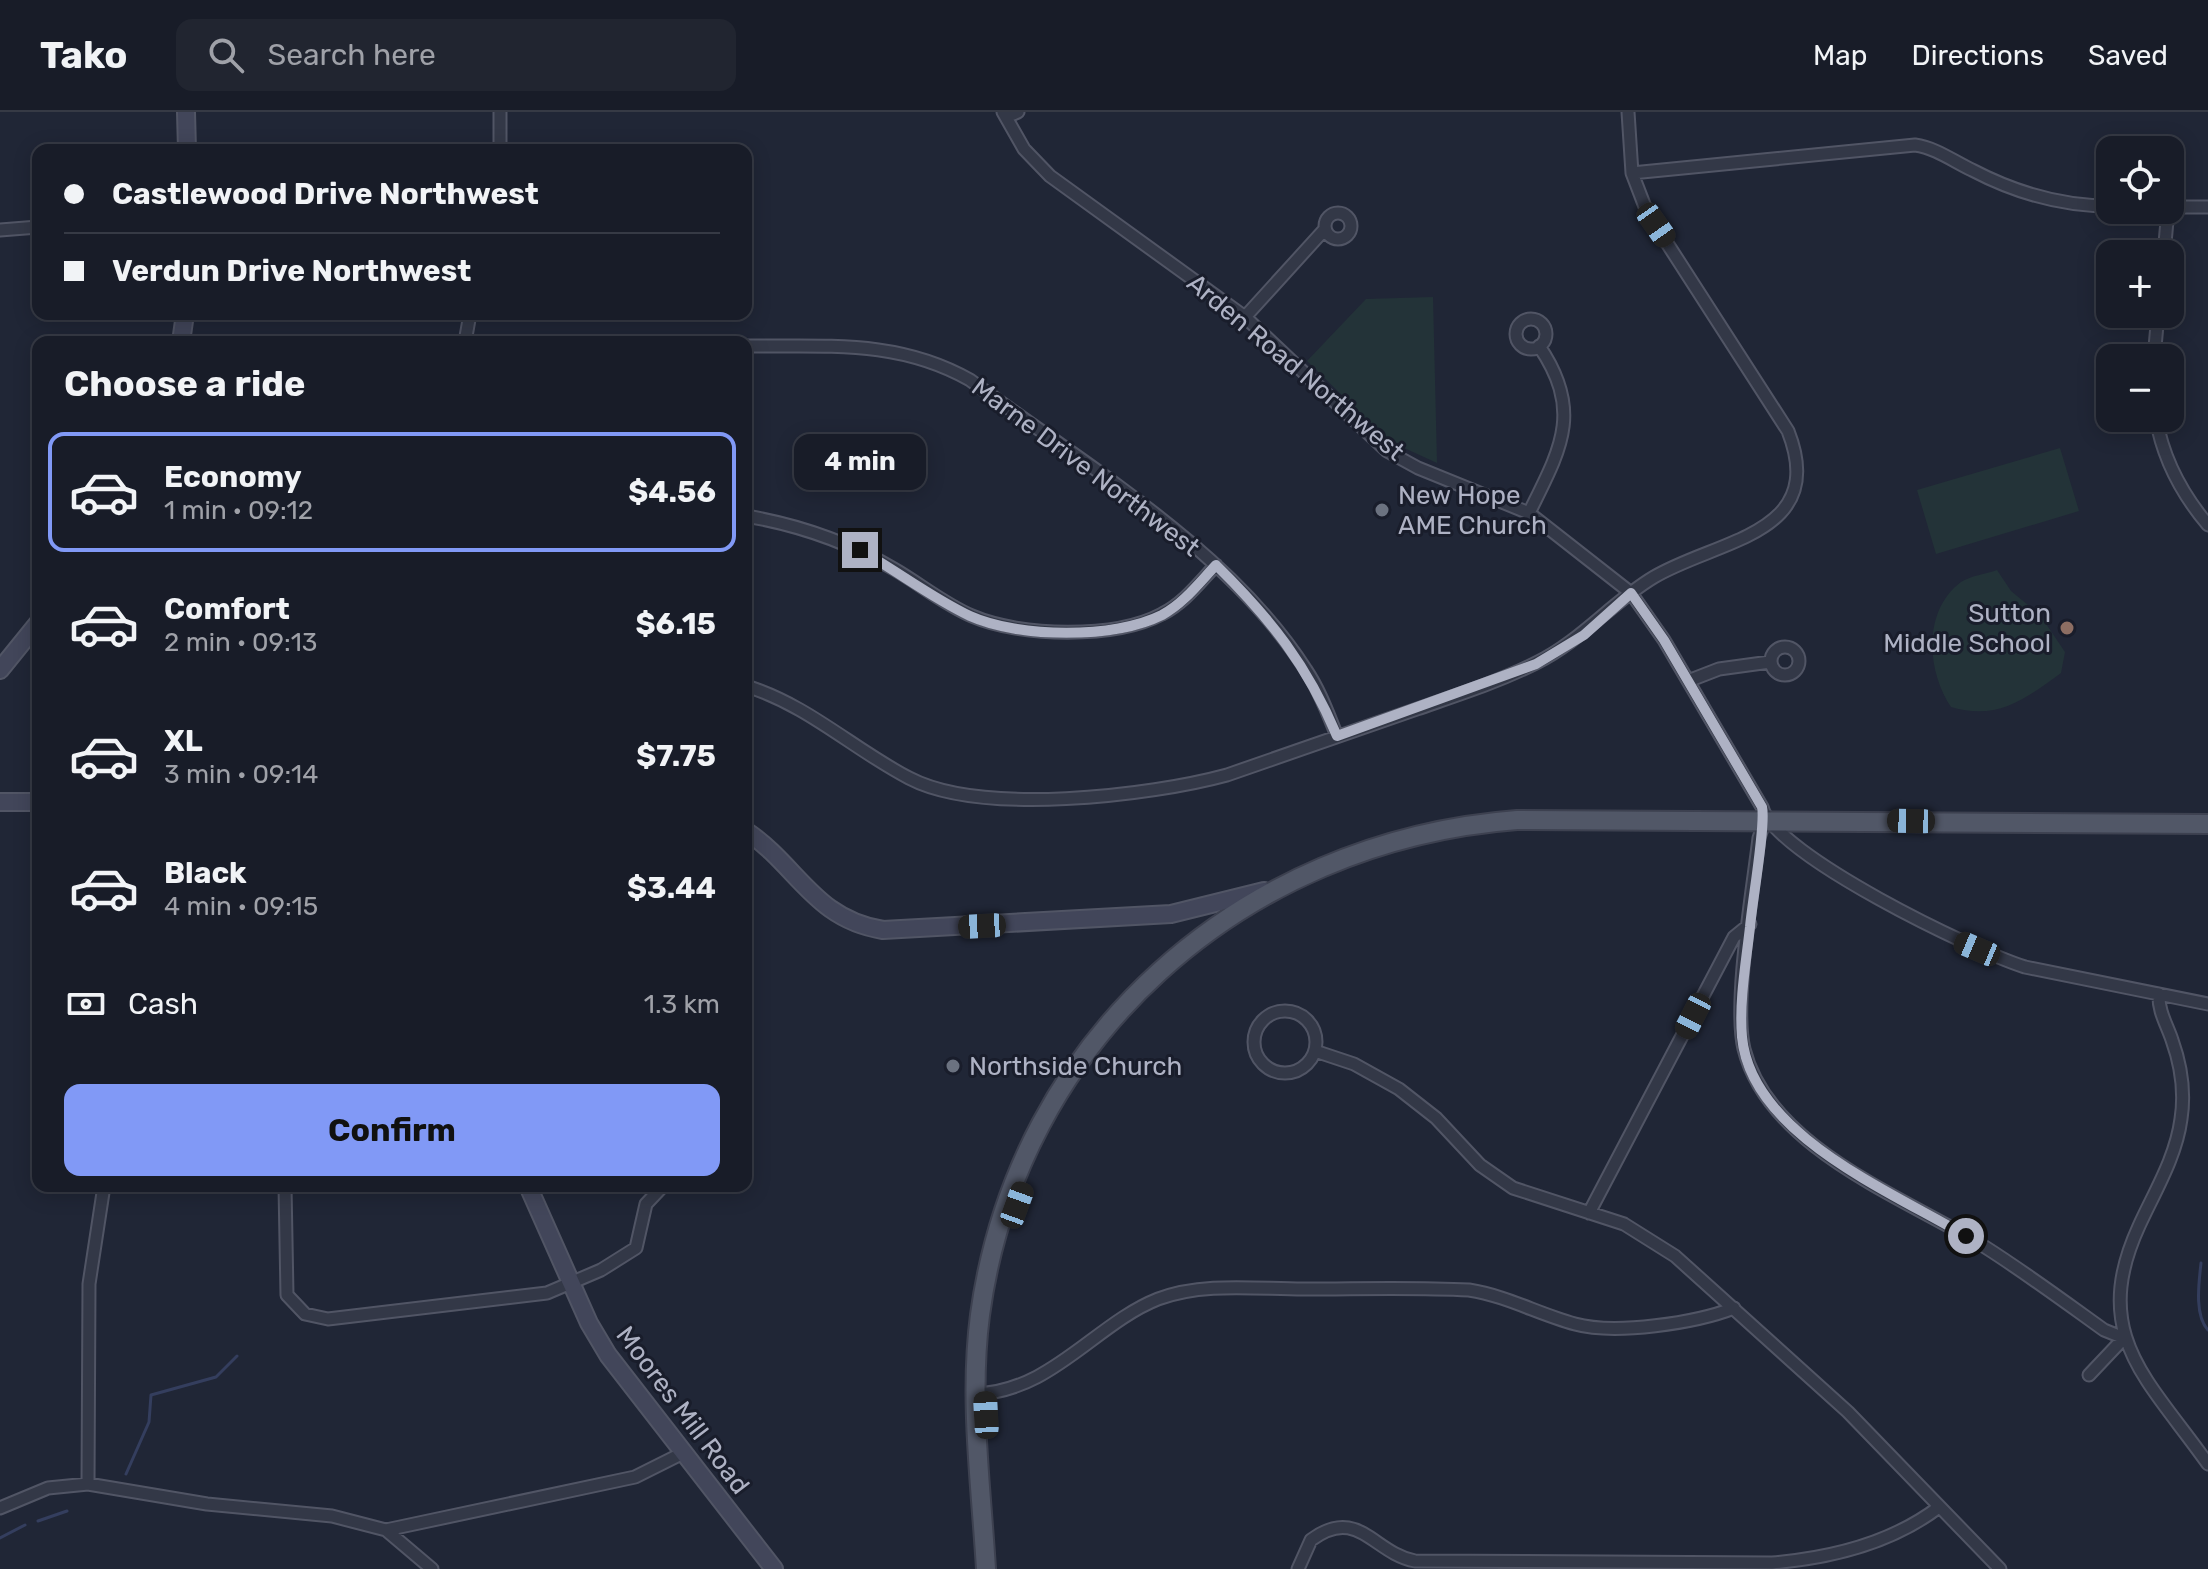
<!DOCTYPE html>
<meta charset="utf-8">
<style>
:root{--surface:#181c28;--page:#212530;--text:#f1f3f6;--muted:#9fa1a8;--line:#363a45;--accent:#8199f6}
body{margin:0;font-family:Rubik,sans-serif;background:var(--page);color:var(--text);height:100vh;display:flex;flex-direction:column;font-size:30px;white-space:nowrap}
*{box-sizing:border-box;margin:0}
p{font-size:26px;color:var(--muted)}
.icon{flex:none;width:44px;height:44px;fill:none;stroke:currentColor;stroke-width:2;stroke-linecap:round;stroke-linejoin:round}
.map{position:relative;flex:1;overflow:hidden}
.drawer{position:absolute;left:32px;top:224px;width:720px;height:856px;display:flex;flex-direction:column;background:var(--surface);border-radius:16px;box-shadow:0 4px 20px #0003,0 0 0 2px var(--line)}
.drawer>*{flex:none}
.top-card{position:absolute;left:32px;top:32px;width:720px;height:176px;border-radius:16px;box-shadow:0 4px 20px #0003,0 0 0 2px var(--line);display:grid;align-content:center;height:176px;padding:0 32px;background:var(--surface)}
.tools{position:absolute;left:2096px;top:24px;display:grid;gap:16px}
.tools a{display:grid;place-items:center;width:88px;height:88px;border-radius:16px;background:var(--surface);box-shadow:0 4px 20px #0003,0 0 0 2px var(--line);font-size:40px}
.end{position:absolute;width:36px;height:36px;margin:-18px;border:10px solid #aeb2c4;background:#111;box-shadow:0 0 0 4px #111}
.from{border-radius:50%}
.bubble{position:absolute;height:56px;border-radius:16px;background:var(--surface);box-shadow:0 4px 20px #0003,0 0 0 2px var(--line);font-size:26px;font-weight:700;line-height:56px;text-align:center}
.car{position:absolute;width:24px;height:48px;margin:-24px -12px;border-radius:10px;box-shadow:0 0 6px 2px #0007;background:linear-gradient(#222 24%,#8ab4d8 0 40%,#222 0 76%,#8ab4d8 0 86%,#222 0)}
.top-card b{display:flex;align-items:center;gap:28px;height:76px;font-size:30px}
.top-card b+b{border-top:2px solid var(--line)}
.top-card i{width:20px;height:20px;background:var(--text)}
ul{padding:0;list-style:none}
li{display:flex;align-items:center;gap:24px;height:120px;margin:0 16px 12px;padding:0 16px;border:4px solid transparent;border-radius:16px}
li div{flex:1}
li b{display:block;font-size:30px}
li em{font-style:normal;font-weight:700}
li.current{border-color:var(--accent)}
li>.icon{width:72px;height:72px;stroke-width:1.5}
h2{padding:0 32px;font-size:36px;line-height:96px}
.pay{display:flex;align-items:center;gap:20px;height:88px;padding:0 32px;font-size:30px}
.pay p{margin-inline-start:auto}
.cta{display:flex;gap:16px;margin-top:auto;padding:16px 32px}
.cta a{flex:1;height:92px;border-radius:16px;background:var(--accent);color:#111;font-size:32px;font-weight:700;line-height:92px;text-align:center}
header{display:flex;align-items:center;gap:48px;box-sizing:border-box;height:112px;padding:0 40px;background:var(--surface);border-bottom:2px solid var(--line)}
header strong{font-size:38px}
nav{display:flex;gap:44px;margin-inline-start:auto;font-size:28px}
.search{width:560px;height:72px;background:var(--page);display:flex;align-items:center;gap:20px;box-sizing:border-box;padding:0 28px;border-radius:16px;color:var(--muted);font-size:30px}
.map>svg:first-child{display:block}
.green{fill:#233338}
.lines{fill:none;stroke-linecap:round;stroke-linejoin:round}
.stream{stroke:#343e5e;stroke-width:3}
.street-casing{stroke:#515565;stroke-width:15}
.secondary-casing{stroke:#515565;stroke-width:20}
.primary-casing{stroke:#3d4150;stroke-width:22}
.street{stroke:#333847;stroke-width:11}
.secondary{stroke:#42465a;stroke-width:16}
.primary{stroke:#515767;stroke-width:18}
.route{stroke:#aeb2c4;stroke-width:10}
.worship-dot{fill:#6b7280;stroke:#191d2b;stroke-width:3}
.education-dot{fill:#8d6e63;stroke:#191d2b;stroke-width:3}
.labels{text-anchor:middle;stroke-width:6;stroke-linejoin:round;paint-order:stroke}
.street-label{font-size:26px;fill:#aeb2c4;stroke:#191d2b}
.poi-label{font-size:26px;fill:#aeb2c4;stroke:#191d2b;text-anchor:start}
</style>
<header>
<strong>Tako</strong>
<div class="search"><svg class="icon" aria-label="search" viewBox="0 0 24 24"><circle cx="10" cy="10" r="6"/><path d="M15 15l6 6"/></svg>Search here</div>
<nav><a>Map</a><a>Directions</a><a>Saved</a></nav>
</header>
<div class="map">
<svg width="2208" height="1457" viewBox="0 0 2208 1457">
<rect width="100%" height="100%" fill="#202636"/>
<!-- green -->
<path class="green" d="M 1433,185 L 1437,351 L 1389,329 L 1307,249 L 1366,187 Z
M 2060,336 L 2079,399 L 1936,442 L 1917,378 Z
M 1997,458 L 2011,479 L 2040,503 L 2065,540 L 2061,561 C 2025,587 1998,609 1951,595 C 1927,560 1922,499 1961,470 C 1970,464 1986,462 1997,458 Z"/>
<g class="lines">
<!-- stream -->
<path class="stream" d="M 2201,1151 C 2199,1170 2194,1203 2208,1218
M 126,1362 L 149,1310 L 151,1283 L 216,1265 L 237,1244
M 38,1409 L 67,1399
M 0,1426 L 25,1413"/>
<defs>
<path id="street" d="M 1003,0 L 1024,37 L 1050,64 L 1245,205 L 1387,339 L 1418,356 L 1529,401 L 1631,481 L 1664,528 L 1762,695 C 1775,743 1974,839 2025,855 L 2208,892
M 1006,5 L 1018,0
M 500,38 L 500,0
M 1632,61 L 1915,33 C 1936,36 1953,49 1972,58 C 2014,80 2062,94 2110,94
M 2170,95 L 2208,95
M1325 114a13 13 0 1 1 26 0a13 13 0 1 1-26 0Z
M 0,118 L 38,115
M 2164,142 L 2168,98
M 1245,205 L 1325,117
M1516 222a15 15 0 1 1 30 0a15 15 0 1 1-30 0Z
M 465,230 L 470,202
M 746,234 C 827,235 897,227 970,268 C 1083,352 1230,438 1306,558 C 1320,579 1328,602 1337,624
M 2154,246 L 2158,202
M 2156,306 C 2163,347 2181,381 2208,413
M 1529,401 C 1560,338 1584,300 1539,234
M 746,404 C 799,413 848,430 894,457 C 920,472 944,492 972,504 C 1021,525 1115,527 1162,502 C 1184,491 1199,471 1216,453
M1771 549a14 14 0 1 1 28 0a14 14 0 1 1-28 0Z
M 1688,569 L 1719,557 L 1770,550
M 746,574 C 808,593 853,637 909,666 C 981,704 1150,684 1227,663 C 1290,641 1353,619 1417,597 C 1457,583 1498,570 1536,551 C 1581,529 1612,490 1654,465 C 1718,427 1829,423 1788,319 L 1647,100 L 1632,61 L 1628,0
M 1765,708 L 1759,726 C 1753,777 1733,891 1744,937 C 1769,1037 1906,1086 1985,1135 C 2026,1161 2065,1190 2104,1218 L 2124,1226 L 2089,1263
M 2159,882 C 2158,899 2167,913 2172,928 C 2181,953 2185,981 2181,1007 C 2176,1045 2155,1079 2139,1114 C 2089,1223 2148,1267 2208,1352
M1254 930a31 31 0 1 1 62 0a31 31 0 1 1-62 0Z
M 1315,939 L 1354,952 L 1399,977 L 1436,1006 L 1480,1053 L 1513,1076 L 1624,1112 L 1675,1144 L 1848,1300 L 2000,1457
M 285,1074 L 287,1183 L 305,1202 L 328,1207 L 547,1181 L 601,1158 L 636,1136 L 646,1092 L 663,1074
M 1589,1101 L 1734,825 L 1750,812
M 975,1282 C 1051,1280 1095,1212 1158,1187 C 1203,1170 1256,1177 1303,1177 C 1358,1177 1414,1175 1469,1178 C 1507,1184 1538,1202 1575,1212 C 1615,1223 1696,1211 1734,1196
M 88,1372 L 89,1172 L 104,1074
M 0,1396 L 48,1376 L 88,1372 L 207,1392 L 332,1404 L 386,1418 L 432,1457
M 386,1418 L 635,1365 L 685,1340
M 1298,1457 L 1311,1428 C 1358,1393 1373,1441 1415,1449 L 1772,1451 C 1831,1446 1892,1431 1939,1395"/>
<path id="secondary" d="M 186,0 L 187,38
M 181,230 L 185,202
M 0,558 L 38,511
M 0,690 L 38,690
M 746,719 C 798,754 814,807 883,818 L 1171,802 L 1264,779
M 528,1074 L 589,1211 L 608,1243 L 774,1457"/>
<path id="primary" d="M 986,1457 C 981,1373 969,1287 980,1203 C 1017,927 1242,729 1517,708 L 2208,712"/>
</defs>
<!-- street casing -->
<use href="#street" class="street-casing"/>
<!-- secondary casing -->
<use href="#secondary" class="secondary-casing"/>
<!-- primary casing -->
<use href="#primary" class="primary-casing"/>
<!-- street -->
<use href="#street" class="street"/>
<!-- secondary -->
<use href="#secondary" class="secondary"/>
<!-- primary -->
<use href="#primary" class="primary"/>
</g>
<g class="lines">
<!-- route -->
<path class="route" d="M 860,438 C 897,459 932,486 970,504 C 1019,526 1114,527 1162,503 C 1184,491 1199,471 1216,453 C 1271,507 1307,553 1337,624 L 1536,552 L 1584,523 L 1631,481 L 1664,528 L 1762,695 C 1766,712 1752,791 1750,815 C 1746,851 1739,889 1742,925 C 1751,1023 1893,1080 1966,1124"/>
</g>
<!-- markers -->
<g class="worship-dot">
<circle cx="1382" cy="398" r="8"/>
<circle cx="953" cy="954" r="8"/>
</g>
<circle class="education-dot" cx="2067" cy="516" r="8"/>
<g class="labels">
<!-- street labels -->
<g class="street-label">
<text transform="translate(1296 255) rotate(40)" y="9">Arden Road Northwest</text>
<text transform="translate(1086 355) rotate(37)" y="9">Marne Drive Northwest</text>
<text transform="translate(683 1298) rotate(53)" y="9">Moores Mill Road</text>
</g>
<!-- poi labels -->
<g class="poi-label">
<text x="1398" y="392">New Hope<tspan x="1398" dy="30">AME Church</tspan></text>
<text x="2051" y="510" text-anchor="end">Sutton<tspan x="2051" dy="30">Middle School</tspan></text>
<text x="969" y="963">Northside Church</text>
</g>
</g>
</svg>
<div class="tools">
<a><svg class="icon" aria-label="locate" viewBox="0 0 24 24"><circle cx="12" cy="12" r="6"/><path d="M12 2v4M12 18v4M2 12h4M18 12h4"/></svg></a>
<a>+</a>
<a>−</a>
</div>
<i class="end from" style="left:1966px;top:1124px"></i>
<i class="end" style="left:860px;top:438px"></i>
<div class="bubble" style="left:794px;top:322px;width:132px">4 min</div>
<i class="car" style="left:1656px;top:113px;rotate:145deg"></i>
<i class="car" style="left:1911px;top:709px;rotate:271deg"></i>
<i class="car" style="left:982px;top:814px;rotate:267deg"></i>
<i class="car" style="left:1977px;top:837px;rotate:293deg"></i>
<i class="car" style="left:1693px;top:904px;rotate:207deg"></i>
<i class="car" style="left:1017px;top:1093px;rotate:20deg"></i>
<i class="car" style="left:986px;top:1303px;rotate:357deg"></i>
<div class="top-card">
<b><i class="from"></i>Castlewood Drive Northwest</b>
<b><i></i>Verdun Drive Northwest</b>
</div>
<section class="drawer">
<h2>Choose a ride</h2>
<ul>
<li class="current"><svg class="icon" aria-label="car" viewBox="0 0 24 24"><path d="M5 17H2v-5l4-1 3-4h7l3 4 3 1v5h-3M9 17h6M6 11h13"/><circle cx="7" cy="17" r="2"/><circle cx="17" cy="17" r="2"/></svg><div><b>Economy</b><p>1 min · 09:12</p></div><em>$4.56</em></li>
<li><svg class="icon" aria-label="car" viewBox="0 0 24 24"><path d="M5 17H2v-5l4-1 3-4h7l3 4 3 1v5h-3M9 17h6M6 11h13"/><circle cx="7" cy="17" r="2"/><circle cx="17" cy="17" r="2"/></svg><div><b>Comfort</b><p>2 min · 09:13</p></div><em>$6.15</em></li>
<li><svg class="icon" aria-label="car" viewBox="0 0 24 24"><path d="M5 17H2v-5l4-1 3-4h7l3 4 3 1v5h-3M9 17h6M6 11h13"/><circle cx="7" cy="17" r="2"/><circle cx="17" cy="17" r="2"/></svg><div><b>XL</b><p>3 min · 09:14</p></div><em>$7.75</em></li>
<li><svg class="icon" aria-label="car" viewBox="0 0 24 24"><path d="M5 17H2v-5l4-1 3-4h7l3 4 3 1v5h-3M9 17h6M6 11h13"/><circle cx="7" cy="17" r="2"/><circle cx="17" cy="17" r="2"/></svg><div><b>Black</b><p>4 min · 09:15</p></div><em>$3.44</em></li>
</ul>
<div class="pay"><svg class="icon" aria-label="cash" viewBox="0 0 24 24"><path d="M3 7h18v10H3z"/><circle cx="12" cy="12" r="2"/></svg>Cash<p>1.3 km</p></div>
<div class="cta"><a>Confirm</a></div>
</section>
</div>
